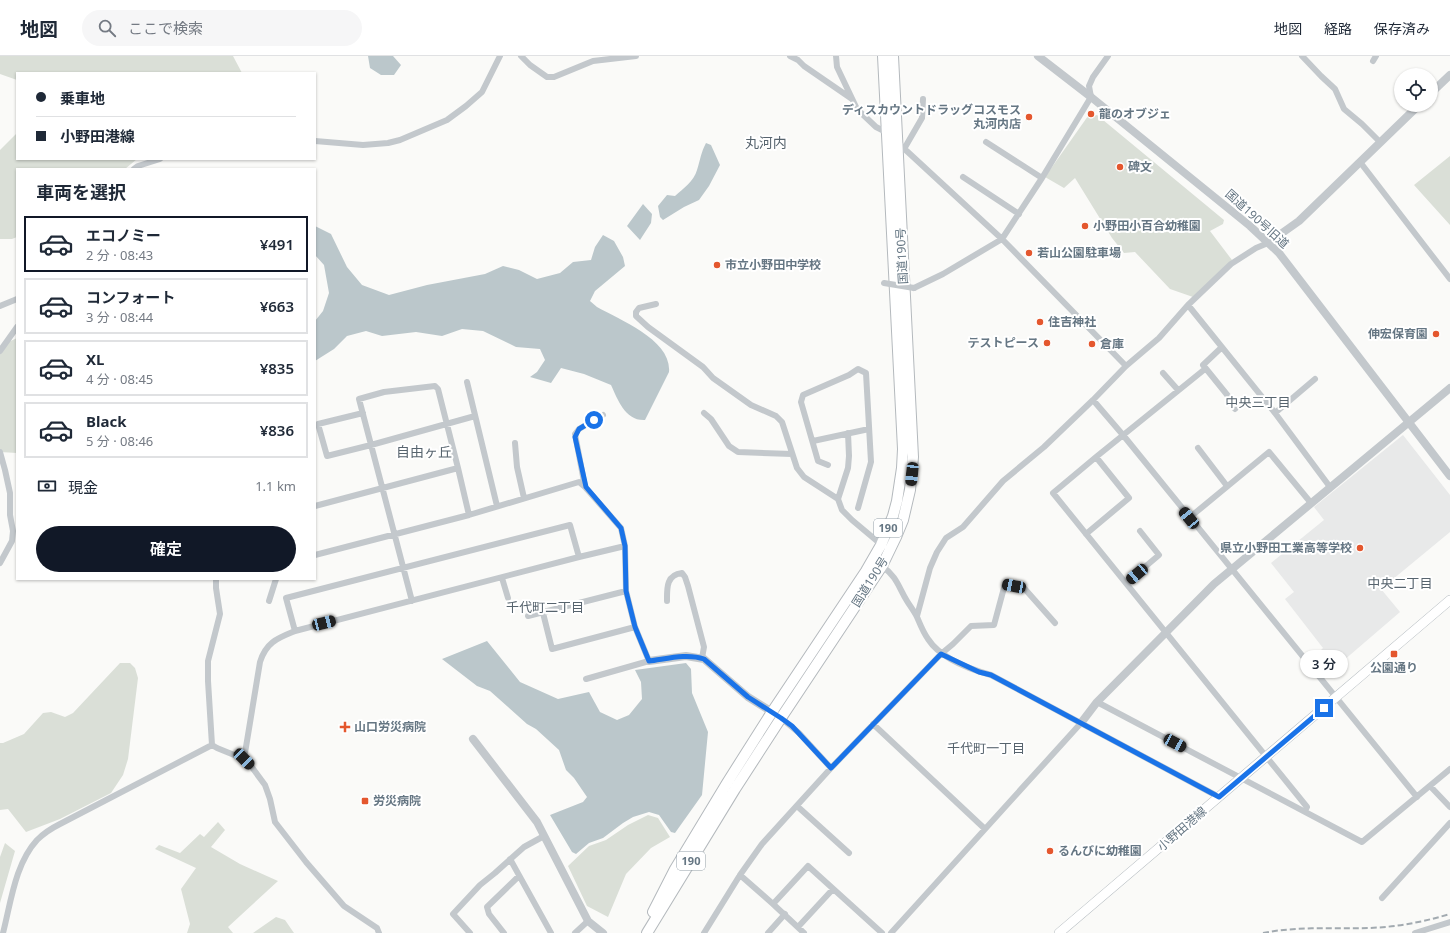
<!DOCTYPE html>
<html lang="ja">
<meta charset="utf-8">
<style>
:root{--surface:#fff;--page:#f6f6f7;--text:#1f2937;--muted:#747a83;--line:#e0e1e3;--accent:#111827}
body{margin:0;font-family:"Noto Sans","Noto Sans JP",sans-serif;background:var(--page);color:var(--text);height:100vh;display:flex;flex-direction:column;font-size:15px;white-space:nowrap}
*{box-sizing:border-box;margin:0}
p{font-size:13px;color:var(--muted)}
.icon{flex:none;width:22px;height:22px;fill:none;stroke:currentColor;stroke-width:2;stroke-linecap:round;stroke-linejoin:round}
.map{position:relative;flex:1;overflow:hidden}
.side{position:absolute;left:16px;top:112px;width:300px;height:412px;display:flex;flex-direction:column;background:var(--surface);border-radius:0px;box-shadow:0 1px 3px #0004}
.side>*{flex:none}
.guide{position:absolute;left:16px;top:16px;width:300px;height:88px;border-radius:0px;box-shadow:0 1px 3px #0004;display:grid;align-content:center;height:88px;padding:0 20px;background:var(--surface)}
.controls{position:absolute;left:1394px;top:12px;display:grid;gap:8px}
.controls a{display:grid;place-items:center;width:44px;height:44px;border-radius:50%;background:var(--surface);box-shadow:0 1px 3px #0004;font-size:20px}
.end{position:absolute;width:18px;height:18px;margin:-9px;border:5px solid #1a73e8;background:#fff;box-shadow:0 0 0 2px #fff}
.from{border-radius:50%}
.bubble{position:absolute;height:28px;border-radius:14px;background:var(--surface);box-shadow:0 1px 3px #0004;font-size:13px;font-weight:600;line-height:28px;text-align:center}
.car{position:absolute;width:12px;height:24px;margin:-12px -6px;border-radius:5px;box-shadow:0 0 3px 1px #0007;background:linear-gradient(#222 24%,#8ab4d8 0 40%,#222 0 76%,#8ab4d8 0 86%,#222 0)}
.guide b{display:flex;align-items:center;gap:14px;height:38px;font-size:15px}
.guide b+b{border-top:1px solid var(--line)}
.guide i{width:10px;height:10px;background:var(--text)}
ul{padding:0;list-style:none}
li{display:flex;align-items:center;gap:12px;height:56px;margin:0 8px 6px;padding:0 12px;border:2px solid var(--line);border-radius:0px}
li div{flex:1}
li b{display:block;font-size:15px}
li em{font-style:normal;font-weight:600}
li.selected{border-color:var(--accent)}
li>.icon{width:36px;height:36px;stroke-width:1.5}
h2{padding:0 20px;font-size:18px;line-height:48px}
.pay{display:flex;align-items:center;gap:10px;height:44px;padding:0 20px;font-size:15px}
.pay p{margin-inline-start:auto}
.button{display:flex;gap:8px;margin-top:auto;padding:8px 20px}
.button a{flex:1;height:46px;border-radius:24px;background:var(--accent);color:#fff;font-size:16px;font-weight:600;line-height:46px;text-align:center}
header{display:flex;align-items:center;gap:24px;box-sizing:border-box;height:56px;padding:0 20px;background:var(--surface);border-bottom:1px solid var(--line)}
header strong{font-size:19px}
nav{display:flex;gap:22px;margin-inline-start:auto;font-size:14px}
.search{width:280px;height:36px;background:var(--page);display:flex;align-items:center;gap:10px;box-sizing:border-box;padding:0 14px;border-radius:22px;color:var(--muted);font-size:15px}
.map>svg:first-child{display:block}
.built{fill:#e8e9e9}
.green{fill:#dadfd7}
.water{fill:#bbc7cb}
.lines{fill:none;stroke-linecap:round;stroke-linejoin:round}
.secondary-casing{stroke:#b3babf;stroke-width:10}
.trunk-casing{stroke:#b4b9bd;stroke-width:12}
.minor{stroke:#c3c8cc;stroke-width:6}
.tertiary{stroke:#c3c8cc;stroke-width:8}
.secondary{stroke:#fff;stroke-width:9}
.trunk{stroke:#fff;stroke-width:10}
.rail{stroke:#a2aab0;stroke-width:2;stroke-dasharray:6 3;stroke-linecap:butt}
.minor-bridge{stroke:#c3c8cc;stroke-width:6}
.route{stroke:#1a73e8;stroke-width:5}
.poi-dot{fill:#e4572e;stroke:#fff;stroke-width:1.5}
.labels{text-anchor:middle;stroke-width:4;stroke-linejoin:round;paint-order:stroke}
.shield{fill:#fff;stroke:#939fa8;stroke-width:1}
.shield-label{font-size:11px;font-weight:bold;fill:#657683}
.poi-label{font-size:12px;font-weight:bold;fill:#657683;stroke:#fff;text-anchor:start}
.street-label{font-size:12px;fill:#657683;stroke:#fff}
.neighbourhood-label{font-size:13px;fill:#57646e;stroke:#fff}
.quarter-label{font-size:14px;fill:#57646e;stroke:#fff}
</style>
<header>
<strong>地図</strong>
<div class="search"><svg class="icon" aria-label="search" viewBox="0 0 24 24"><circle cx="10" cy="10" r="6"/><path d="M15 15l6 6"/></svg>ここで検索</div>
<nav><a>地図</a><a>経路</a><a>保存済み</a></nav>
</header>
<div class="map">
<svg width="1450" height="877" viewBox="0 0 1450 877">
<rect width="100%" height="100%" fill="#fafaf8"/>
<!-- built -->
<path class="built" d="M 1403,379 L 1450,439 L 1450,476 L 1381,533 L 1400,556 L 1336,611 L 1320,595 L 1323,592 L 1285,543 L 1294,536 L 1271,507 L 1324,464 L 1314,451 Z"/>
<!-- green -->
<path class="green" d="M 0,0 L 233,0 L 242,17 L 17,17 L 17,24 L 0,18 Z
M 1097,59 L 1224,164 L 1223,168 L 1210,175 L 1232,204 L 1193,241 L 1170,233 L 1135,196 L 1124,197 L 1112,182 L 1075,122 L 1064,132 L 1045,121 L 1088,60 Z
M 17,77 L 17,103 L 137,103 L 125,113 L 17,113 L 17,181 L 12,183 L 0,183 L 0,94 Z
M 1450,100 L 1450,169 L 1414,129 Z
M 17,282 L 17,397 L 0,396 L 0,290 Z
M 120,607 L 130,607 L 135,612 L 138,622 L 128,703 L 123,719 L 111,737 L 60,763 L 26,776 L 8,753 L 0,754 L 0,687 L 3,687 L 24,678 L 43,657 L 51,656 L 65,661 L 73,657 Z
M 648,759 L 658,762 L 670,781 L 651,792 L 626,818 L 608,861 L 587,850 L 568,810 L 589,790 L 606,784 L 628,769 Z
M 218,766 L 225,774 L 211,791 L 240,808 L 278,825 L 228,871 L 233,877 L 187,877 L 190,868 L 181,833 L 196,812 L 155,793 L 159,789 L 180,797 L 200,778 L 204,781 Z
M 5,787 L 15,795 L 0,847 L 0,801 Z
M 276,861 L 285,864 L 294,877 L 253,877 Z"/>
<!-- water -->
<path class="water" d="M 368,0 L 393,0 L 401,9 L 394,19 L 381,19 L 370,12 Z
M 706,87 L 711,89 L 720,109 L 709,130 L 699,144 L 684,151 L 663,164 L 660,161 L 658,150 L 667,139 L 675,140 C 683,133 694,125 697,114 C 700,105 701,96 706,87 Z
M 643,148 L 652,158 L 651,167 L 640,184 L 627,170 Z
M 315,170 L 331,178 L 347,211 L 362,229 L 389,239 L 427,229 L 485,218 L 503,210 L 519,214 L 537,223 L 560,217 L 573,206 L 591,204 L 595,191 L 603,179 L 614,185 L 623,201 L 625,210 L 595,235 L 590,245 L 597,251 C 620,264 672,284 669,316 L 645,364 C 625,365 618,344 611,329 L 584,318 L 561,312 L 551,327 L 530,321 L 537,316 L 545,304 L 540,293 L 516,291 L 483,275 L 462,273 L 442,280 L 416,276 L 382,280 L 366,275 L 347,280 L 334,293 L 315,305 L 315,265 L 323,255 L 329,237 L 324,209 L 315,199 Z
M 487,585 L 520,626 L 558,643 L 589,636 L 600,656 L 617,664 L 629,659 L 642,643 L 641,626 L 635,614 L 686,607 L 691,613 L 692,637 L 708,676 L 702,739 L 675,777 L 671,776 L 659,759 L 649,756 L 633,761 L 623,767 L 603,782 L 589,787 L 576,798 L 572,796 L 550,759 L 583,746 L 587,741 L 574,722 L 566,714 L 559,694 L 536,673 L 527,668 L 490,635 L 477,630 L 442,603 Z"/>
<g class="lines">
<defs>
<path id="secondary" d="M 1059,877 L 1450,544"/>
<path id="trunk" d="M 653,856 L 675,813 L 727,727 L 772,656 L 866,515 L 881,489 L 893,460 L 897,445 L 902,412 L 903,393 L 883,0
M 647,877 L 735,733 L 781,662 L 882,510 L 896,481 L 903,464 L 910,434 L 913,401 L 893,0"/>
</defs>
<!-- secondary casing -->
<use href="#secondary" class="secondary-casing"/>
<!-- trunk casing -->
<use href="#trunk" class="trunk-casing"/>
<!-- minor -->
<path class="minor" d="M 521,0 L 530,9 L 547,21 L 554,21 L 593,5 L 636,0
M 790,0 L 798,4 L 804,10 L 852,43
M 836,0 L 837,11 L 857,53 L 876,71 L 888,77
M 1302,0 L 1321,20 L 1335,33 L 1344,53 L 1362,68 L 1380,86
M 1373,5 L 1376,0
M 315,85 L 363,89 L 388,87 L 400,84 L 447,64 L 466,50 L 482,36 L 500,0
M 897,86 L 1002,183 L 1126,310
M 986,86 L 1042,122
M 904,93 L 922,62 L 923,43
M 1360,106 L 1450,223
M 134,113 L 138,110 L 160,103
M 963,121 L 1019,158
M 914,232 L 943,218 L 1002,183 L 1042,122 L 1091,41 L 1089,30 L 1093,21 L 1108,0
M 656,248 L 639,252 L 636,256 L 636,260 L 648,271 L 703,311 L 713,322 L 751,349 L 776,360 L 782,366 L 797,412 L 804,421 L 838,443 L 842,454 L 852,464 L 883,490
M 1188,249 L 1275,357 L 1330,431
M 0,250 L 17,243
M 1222,291 L 1203,309 L 1237,351 L 1235,353
M 0,295 L 17,271
M 1205,313 L 1096,401 L 1053,437 L 1307,751 L 1305,755
M 1163,317 L 1178,334
M 467,326 L 497,450
M 1093,344 L 1123,379 L 1417,741
M 363,357 L 318,368 L 327,400 L 371,389 L 475,360
M 704,357 L 711,363 L 729,390 L 738,396 L 792,398
M 1275,357 L 1315,323
M 813,385 L 869,373
M 515,387 L 517,411 L 524,442
M 1198,392 L 1227,430
M 0,396 L 5,414 L 10,437 L 10,459 L 13,475 L 12,485 L 0,507
M 828,409 L 818,405 L 801,346 L 803,339 L 849,319 L 858,313 L 866,317 L 871,406 L 858,452
M 585,431 L 575,378 L 579,373 L 603,359
M 838,443 L 848,412 L 849,400 L 848,377
M 315,450 L 458,412
M 1189,462 L 1269,396 L 1311,447
M 1086,478 L 1129,442 L 1096,401
M 315,499 L 469,459 L 579,426 L 585,431 L 621,472 L 625,490 L 626,535 L 635,571 L 649,605 L 586,623
M 882,510 C 897,521 898,530 907,545 C 910,550 914,555 917,561 C 920,568 923,576 928,583 C 941,603 969,613 991,619 L 1219,741
M 502,522 L 508,542
M 1126,527 L 1159,499 L 1140,475
M 269,545 L 276,523
M 412,545 L 359,343 L 384,336 L 435,330 L 438,333 L 458,412 L 469,459
M 667,545 C 667,532 666,519 682,517 L 685,521 L 688,530 L 704,591 L 702,602
M 543,557 L 552,593 L 635,571
M 528,560 L 626,535
M 917,560 L 930,512 L 937,496 L 946,482 L 963,471 L 1003,425 L 1044,391 L 1093,344 L 1126,310 L 1159,282 L 1188,249 L 1231,208 L 1256,192 L 1268,187
M 295,575 L 286,542 L 570,469 L 579,501
M 1097,646 L 1362,786 L 1450,713
M 781,662 L 799,677 L 831,712
M 873,668 L 985,773
M 212,689 L 217,692 L 244,703 L 251,710 L 265,729 L 270,743 L 275,766 L 306,806 L 344,850 L 377,872 L 379,877
M 212,689 L 208,625 L 208,605 L 220,558 L 216,532 L 216,523
M 244,703 L 260,606 C 266,586 278,582 295,575 L 579,501 L 625,490
M 1430,730 L 1450,751
M 797,750 L 849,797
M 510,803 L 551,877
M 740,819 L 773,848 L 804,877
M 1382,842 L 1450,767
M 773,848 L 808,810 L 882,877
M 798,871 L 833,833
M 3,877 C 11,846 15,808 37,784 C 44,777 52,772 60,768 L 212,689
M 470,877 L 453,858 L 480,829 L 495,817 L 524,791 L 544,780
M 504,877 L 489,858 L 487,851 L 519,820
M 575,877 L 588,865
M 704,877 L 740,819 L 762,788 L 831,712 L 941,598 L 953,588 L 971,570 L 994,569 L 1005,528 L 1024,532 L 1055,567
M 768,877 L 785,858
M 891,877 L 1081,667
M 1415,877 L 1450,866"/>
<!-- tertiary -->
<path class="tertiary" d="M 1038,0 L 1091,41 L 1250,170 L 1279,197 L 1450,420
M 1431,37 L 1450,19
M 1268,187 L 1299,165 L 1419,49
M 649,605 L 686,600 L 704,603 L 748,641 L 777,659
M 1081,667 L 1097,646 L 1214,528 L 1450,332
M 473,683 L 537,766 L 588,865 L 603,877"/>
<!-- secondary -->
<use href="#secondary" class="secondary"/>
<!-- trunk -->
<use href="#trunk" class="trunk"/>
<!-- rail -->
<path class="rail" d="M 1263,877 C 1298,870 1334,873 1369,872 C 1397,871 1423,866 1450,858"/>
<!-- minor-bridge -->
<path class="minor-bridge" d="M 884,227 L 914,232"/>
</g>
<g class="lines">
<!-- route -->
<path class="route" d="M 594,364 L 579,373 L 575,381 L 586,431 L 621,472 L 625,490 L 626,535 L 635,571 L 649,605 C 666,603 687,597 704,603 L 748,641 L 781,662 L 792,670 L 831,712 L 941,598 L 979,616 L 991,619 L 1219,741 L 1324,652"/>
</g>
<!-- markers -->
<g class="poi-dot">
<circle cx="1091" cy="58" r="4"/>
<circle cx="1029" cy="61" r="4"/>
<circle cx="1120" cy="111" r="4"/>
<circle cx="1085" cy="170" r="4"/>
<circle cx="1029" cy="197" r="4"/>
<circle cx="717" cy="209" r="4"/>
<circle cx="1040" cy="266" r="4"/>
<circle cx="1436" cy="278" r="4"/>
<circle cx="1047" cy="287" r="4"/>
<circle cx="1092" cy="288" r="4"/>
<circle cx="1360" cy="492" r="4"/>
<rect x="1390" y="594" width="8" height="8" rx="2"/>
<path d="M343 665h4v4h4v4h-4v4h-4v-4h-4v-4h4z"/>
<rect x="361" y="741" width="8" height="8" rx="2"/>
<circle cx="1050" cy="795" r="4"/>
</g>
<g class="labels">
<!-- shield labels -->
<g class="shield">
<rect x="874" y="463" width="28" height="18" rx="3"/>
<rect x="677" y="796" width="28" height="18" rx="3"/>
</g>
<g class="shield-label">
<text x="888" y="476">190</text>
<text x="691" y="809">190</text>
</g>
<!-- poi labels -->
<g class="poi-label">
<text x="1021" y="58" text-anchor="end">ディスカウントドラッグコスモス<tspan x="1021" dy="14">丸河内店</tspan></text>
<text x="1099" y="62">龍のオブジェ</text>
<text x="1128" y="115">碑文</text>
<text x="1093" y="174">小野田小百合幼稚園</text>
<text x="1037" y="201">若山公園駐車場</text>
<text x="725" y="213">市立小野田中学校</text>
<text x="1048" y="270">住吉神社</text>
<text x="1428" y="282" text-anchor="end">伸宏保育園</text>
<text x="1039" y="291" text-anchor="end">テストピース</text>
<text x="1100" y="292">倉庫</text>
<text x="1352" y="496" text-anchor="end">県立小野田工業高等学校</text>
<text x="1394" y="616" text-anchor="middle">公園通り</text>
<text x="354" y="675">山口労災病院</text>
<text x="373" y="749">労災病院</text>
<text x="1058" y="799">るんびに幼稚園</text>
</g>
<!-- street labels -->
<g class="street-label">
<text transform="translate(1257 163) rotate(42)" y="4">国道190号旧道</text>
<text transform="translate(902 200) rotate(-93)" y="4">国道190号</text>
<text transform="translate(870 526) rotate(-58)" y="4">国道190号</text>
<text transform="translate(1182 773) rotate(-41)" y="4">小野田港線</text>
</g>
<!-- neighbourhood labels -->
<g class="neighbourhood-label">
<text x="1258" y="351">中央三丁目</text>
<text x="1400" y="532">中央二丁目</text>
<text x="545" y="556">千代町二丁目</text>
<text x="986" y="697">千代町一丁目</text>
</g>
<!-- quarter labels -->
<g class="quarter-label">
<text x="766" y="92">丸河内</text>
<text x="424" y="401">自由ヶ丘</text>
</g>
</g>
</svg>
<div class="controls">
<a><svg class="icon" aria-label="locate" viewBox="0 0 24 24"><circle cx="12" cy="12" r="6"/><path d="M12 2v4M12 18v4M2 12h4M18 12h4"/></svg></a>
</div>
<i class="end from" style="left:594px;top:364px"></i>
<i class="end" style="left:1324px;top:652px"></i>
<div class="bubble" style="left:1300px;top:594px;width:48px">3 分</div>
<i class="car" style="left:912px;top:418px;rotate:186deg"></i>
<i class="car" style="left:1189px;top:462px;rotate:321deg"></i>
<i class="car" style="left:1137px;top:518px;rotate:230deg"></i>
<i class="car" style="left:1014px;top:530px;rotate:281deg"></i>
<i class="car" style="left:324px;top:567px;rotate:76deg"></i>
<i class="car" style="left:1175px;top:687px;rotate:118deg"></i>
<i class="car" style="left:244px;top:703px;rotate:135deg"></i>
<div class="guide">
<b><i class="from"></i>乗車地</b>
<b><i></i>小野田港線</b>
</div>
<section class="side">
<h2>車両を選択</h2>
<ul>
<li class="selected"><svg class="icon" aria-label="car" viewBox="0 0 24 24"><path d="M5 17H2v-5l4-1 3-4h7l3 4 3 1v5h-3M9 17h6M6 11h13"/><circle cx="7" cy="17" r="2"/><circle cx="17" cy="17" r="2"/></svg><div><b>エコノミー</b><p>2 分 · 08:43</p></div><em>¥491</em></li>
<li><svg class="icon" aria-label="car" viewBox="0 0 24 24"><path d="M5 17H2v-5l4-1 3-4h7l3 4 3 1v5h-3M9 17h6M6 11h13"/><circle cx="7" cy="17" r="2"/><circle cx="17" cy="17" r="2"/></svg><div><b>コンフォート</b><p>3 分 · 08:44</p></div><em>¥663</em></li>
<li><svg class="icon" aria-label="car" viewBox="0 0 24 24"><path d="M5 17H2v-5l4-1 3-4h7l3 4 3 1v5h-3M9 17h6M6 11h13"/><circle cx="7" cy="17" r="2"/><circle cx="17" cy="17" r="2"/></svg><div><b>XL</b><p>4 分 · 08:45</p></div><em>¥835</em></li>
<li><svg class="icon" aria-label="car" viewBox="0 0 24 24"><path d="M5 17H2v-5l4-1 3-4h7l3 4 3 1v5h-3M9 17h6M6 11h13"/><circle cx="7" cy="17" r="2"/><circle cx="17" cy="17" r="2"/></svg><div><b>Black</b><p>5 分 · 08:46</p></div><em>¥836</em></li>
</ul>
<div class="pay"><svg class="icon" aria-label="cash" viewBox="0 0 24 24"><path d="M3 7h18v10H3z"/><circle cx="12" cy="12" r="2"/></svg>現金<p>1.1 km</p></div>
<div class="button"><a>確定</a></div>
</section>
</div>
